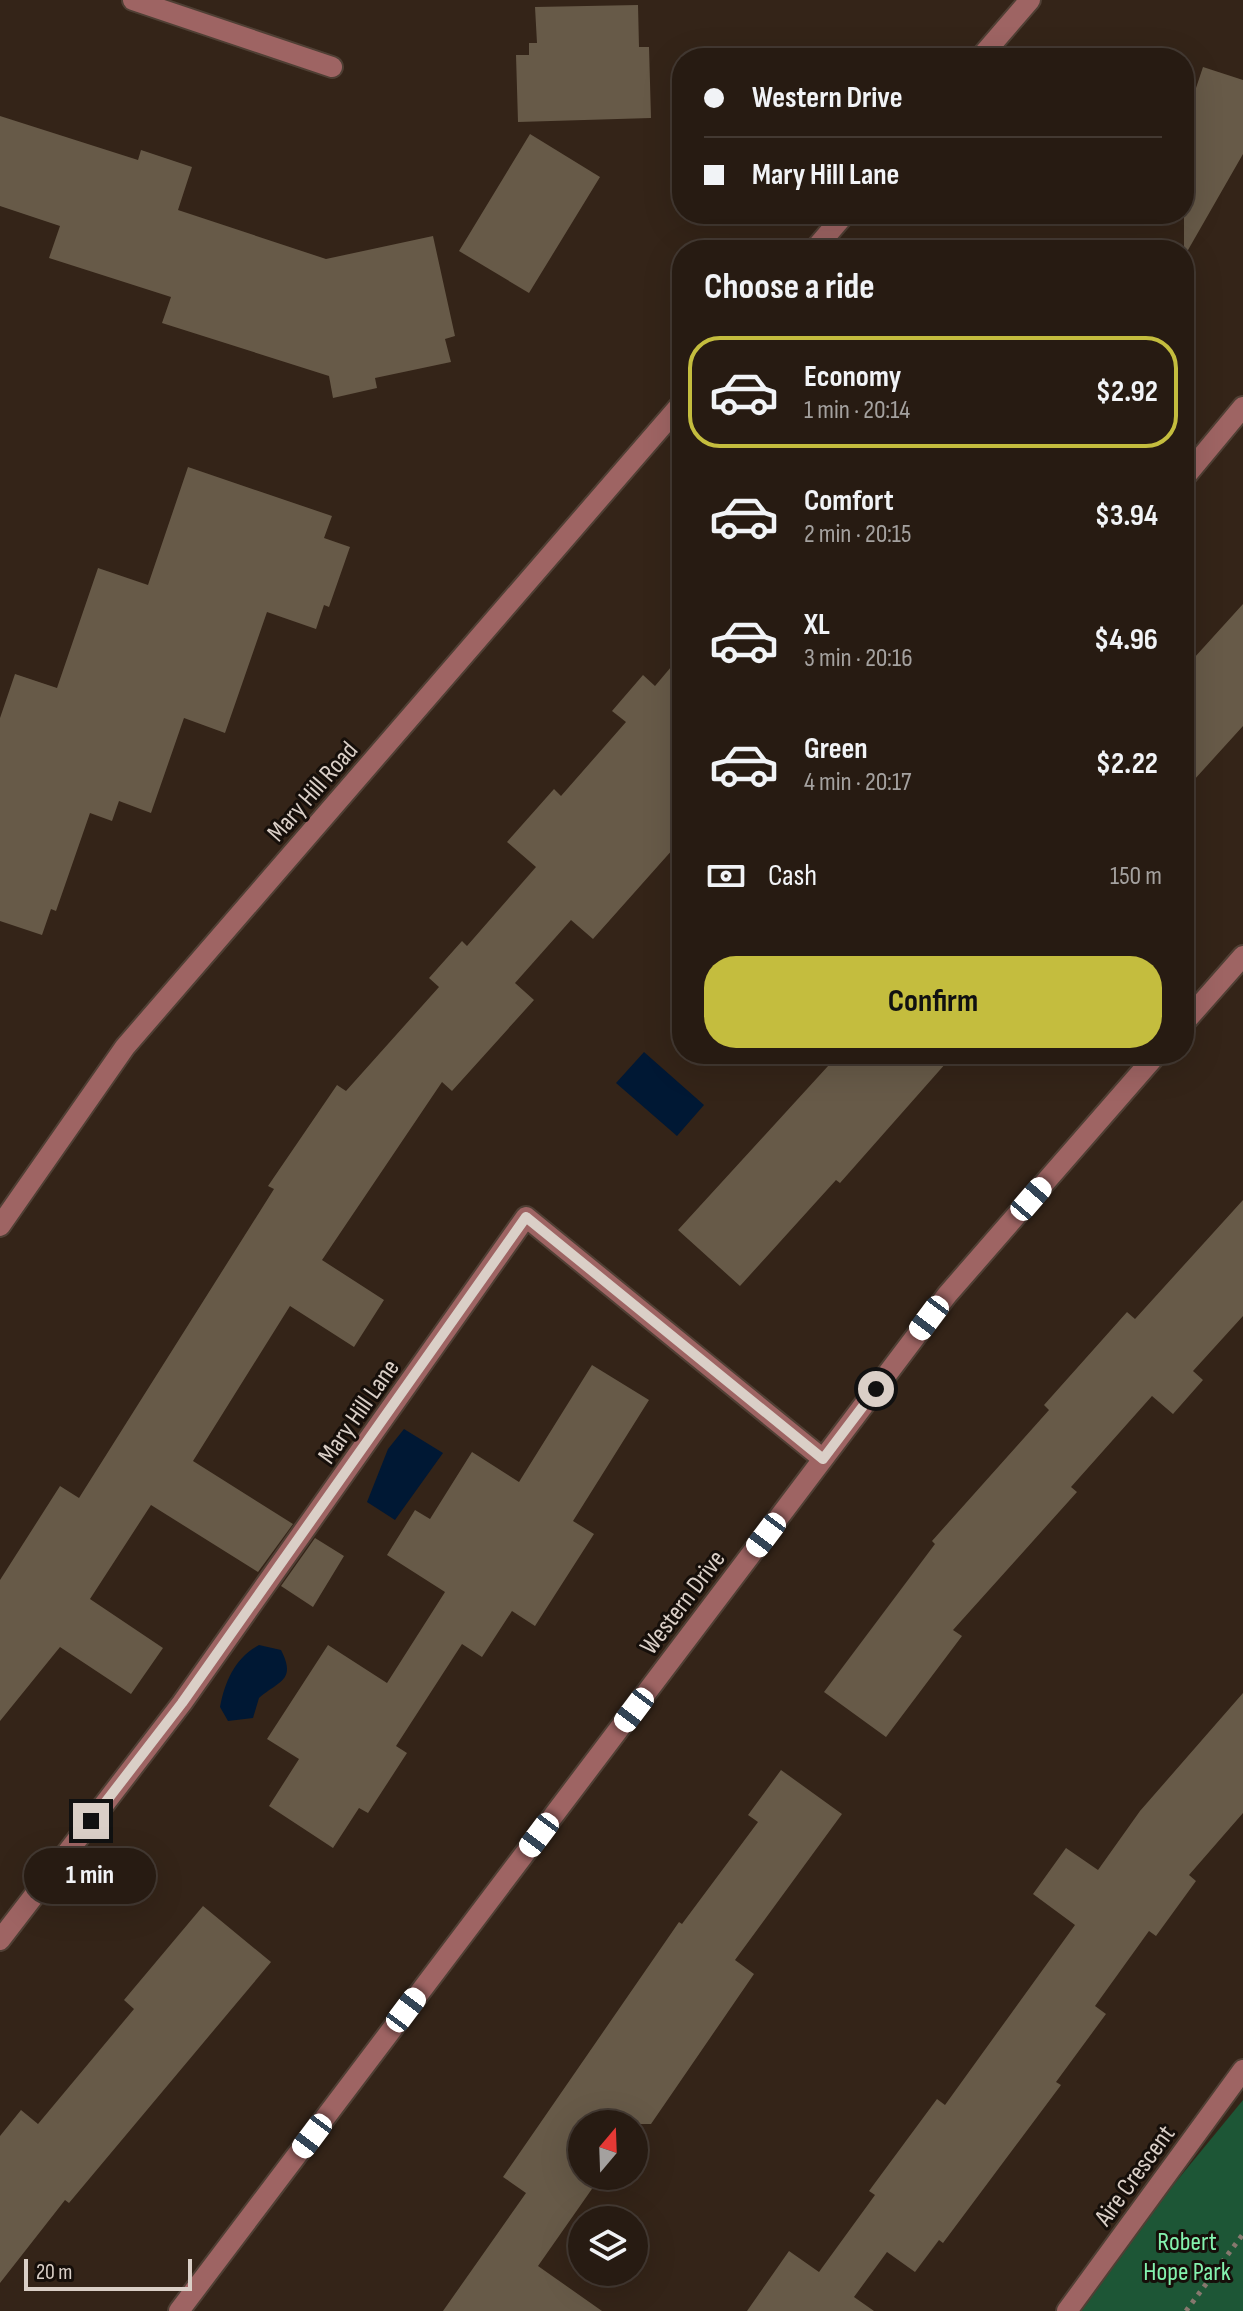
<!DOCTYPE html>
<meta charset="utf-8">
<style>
:root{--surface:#271b12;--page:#2f241b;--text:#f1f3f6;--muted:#a4a19f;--line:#433932;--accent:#c4bd3e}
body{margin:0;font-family:"Sofia Sans Condensed",sans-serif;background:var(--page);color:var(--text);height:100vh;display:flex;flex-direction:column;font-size:30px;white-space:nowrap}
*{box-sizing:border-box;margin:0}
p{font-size:26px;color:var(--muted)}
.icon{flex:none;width:44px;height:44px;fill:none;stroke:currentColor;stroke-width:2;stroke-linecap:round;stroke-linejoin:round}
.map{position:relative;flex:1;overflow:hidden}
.details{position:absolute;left:672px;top:240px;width:522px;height:824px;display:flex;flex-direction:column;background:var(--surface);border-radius:32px;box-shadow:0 8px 32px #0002,0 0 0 2px var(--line)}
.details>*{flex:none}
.top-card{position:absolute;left:672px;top:48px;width:522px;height:176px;border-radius:32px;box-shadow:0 8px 32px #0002,0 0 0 2px var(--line);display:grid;align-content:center;height:176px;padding:0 32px;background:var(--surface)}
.needle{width:52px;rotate:19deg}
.buttons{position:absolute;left:568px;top:2110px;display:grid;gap:16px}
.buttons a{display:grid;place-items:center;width:80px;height:80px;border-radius:50%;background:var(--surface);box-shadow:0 8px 32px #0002,0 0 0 2px var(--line);font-size:40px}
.scale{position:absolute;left:24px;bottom:20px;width:168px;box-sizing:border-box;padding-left:8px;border:4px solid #dacfc7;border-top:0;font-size:22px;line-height:28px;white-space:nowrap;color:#dacfc7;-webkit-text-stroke:6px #160f0a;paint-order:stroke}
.end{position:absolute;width:36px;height:36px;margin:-18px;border:10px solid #dacfc7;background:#111;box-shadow:0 0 0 4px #111}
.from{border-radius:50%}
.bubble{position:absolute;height:56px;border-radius:28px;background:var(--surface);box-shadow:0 8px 32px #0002,0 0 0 2px var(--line);font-size:26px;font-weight:700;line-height:56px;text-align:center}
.car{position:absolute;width:24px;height:48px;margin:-24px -12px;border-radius:10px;box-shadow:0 0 6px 2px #0007;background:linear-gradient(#fff 24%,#345 0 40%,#fff 0 76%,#345 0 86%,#fff 0)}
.top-card b{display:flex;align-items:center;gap:28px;height:76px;font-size:30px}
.top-card b+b{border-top:2px solid var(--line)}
.top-card i{width:20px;height:20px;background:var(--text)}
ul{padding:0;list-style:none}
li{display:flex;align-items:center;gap:24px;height:112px;margin:0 16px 12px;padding:0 16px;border:4px solid transparent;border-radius:32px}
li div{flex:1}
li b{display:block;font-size:30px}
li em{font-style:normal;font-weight:700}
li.selected{border-color:var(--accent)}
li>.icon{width:72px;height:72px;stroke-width:1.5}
h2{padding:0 32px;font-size:36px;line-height:96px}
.pay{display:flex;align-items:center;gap:20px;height:88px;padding:0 32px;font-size:30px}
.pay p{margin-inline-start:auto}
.button{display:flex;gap:16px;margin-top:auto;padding:16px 32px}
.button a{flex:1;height:92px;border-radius:32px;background:var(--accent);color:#111;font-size:32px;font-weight:700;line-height:92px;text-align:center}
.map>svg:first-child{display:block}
.green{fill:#1d5636}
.water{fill:#001834}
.building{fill:#675a48}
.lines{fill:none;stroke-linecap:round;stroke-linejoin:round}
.minor-casing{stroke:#4f3f34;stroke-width:24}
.path{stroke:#86786e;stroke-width:5;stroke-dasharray:4 6;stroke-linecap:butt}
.minor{stroke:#9e6463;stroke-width:20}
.route{stroke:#dacfc7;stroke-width:10}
.labels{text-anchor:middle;stroke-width:6;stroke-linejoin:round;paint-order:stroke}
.street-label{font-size:26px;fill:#dacfc7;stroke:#160f0a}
.park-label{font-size:26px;fill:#84f2ae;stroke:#160f0a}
</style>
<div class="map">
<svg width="1243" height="2311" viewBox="0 0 1243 2311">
<rect width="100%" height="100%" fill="#342418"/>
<!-- green -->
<path class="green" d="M 1243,2100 L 1243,2311 L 1070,2311 Z"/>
<!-- water -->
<path class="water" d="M 644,1052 L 704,1105 L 677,1136 L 616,1083 Z
M 404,1429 L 443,1453 L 395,1520 L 367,1502 L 388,1449 Z
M 259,1645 L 281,1650 C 297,1681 278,1681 259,1698 L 253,1718 L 228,1721 L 220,1707 C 225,1681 235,1658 259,1645 Z"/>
<!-- building -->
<path class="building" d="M 638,5 L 639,47 L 649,47 L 651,118 L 518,122 L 516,55 L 529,55 L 529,43 L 537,43 L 535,7 Z
M 1203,67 L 1243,80 L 1243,154 L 1184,257 L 1184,124 Z
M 0,116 L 138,160 L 141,150 L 192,167 L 178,210 L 326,259 L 433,236 L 455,336 L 445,339 L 451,362 L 375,378 L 377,388 L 333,398 L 329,376 L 162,323 L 171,297 L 49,258 L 60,226 L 0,206 Z
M 530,134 L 600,177 L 529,293 L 459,251 Z
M 188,467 L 332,516 L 324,538 L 350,547 L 329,607 L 324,605 L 316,629 L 267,612 L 225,733 L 184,718 L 151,813 L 119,801 L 112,821 L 90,813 L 56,911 L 51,909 L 42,935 L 0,921 L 0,718 L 15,674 L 57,688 L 98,568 L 148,585 Z
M 1243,604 L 1243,726 L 1184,791 L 1184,669 Z
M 682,654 L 682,839 L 593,939 L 571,920 L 515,983 L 534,1000 L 452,1091 L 442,1082 L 322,1260 L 384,1300 L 354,1347 L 290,1306 L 193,1461 L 293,1524 L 258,1572 L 151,1505 L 90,1599 L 163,1648 L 131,1694 L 60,1647 L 0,1721 L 0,1580 L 60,1486 L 79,1498 L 274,1189 L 268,1186 L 337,1085 L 346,1091 L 439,987 L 429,978 L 462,941 L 467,946 L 536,867 L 507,842 L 554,789 L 561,796 L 626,722 L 612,711 L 643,675 L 655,686 Z
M 839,1054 L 954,1054 L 840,1183 L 836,1180 L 740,1286 L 678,1230 Z
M 1243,1200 L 1243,1316 L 1193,1371 L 1203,1380 L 1173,1414 L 1152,1396 L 1071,1487 L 1077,1492 L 953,1630 L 962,1636 L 886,1737 L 824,1692 L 935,1544 L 932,1541 L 1049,1410 L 1044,1405 L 1127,1312 L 1135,1319 Z
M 592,1365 L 649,1400 L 573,1521 L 594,1534 L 535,1626 L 512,1611 L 482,1657 L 462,1644 L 396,1746 L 407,1753 L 368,1813 L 359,1808 L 333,1848 L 269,1806 L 299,1759 L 267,1739 L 328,1645 L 387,1683 L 445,1592 L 387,1555 L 415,1510 L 430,1519 L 472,1452 L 519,1482 Z
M 315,1538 L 344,1556 L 313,1607 L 281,1586 Z
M 1243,1693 L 1243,1813 L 1189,1875 L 1196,1881 L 1156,1936 L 1149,1931 L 1095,2006 L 1106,2014 L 1056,2082 L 1061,2085 L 943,2243 L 939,2240 L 915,2272 L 887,2252 L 854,2297 L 874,2311 L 747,2311 L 789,2251 L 819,2272 L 875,2195 L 869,2191 L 937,2099 L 945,2105 L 1075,1925 L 1033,1894 L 1066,1848 L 1098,1870 L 1140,1811 Z
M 781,1770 L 842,1814 L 735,1960 L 754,1974 L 651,2124 L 638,2124 L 634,2130 L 634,2124 L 582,2124 L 582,2176 L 601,2176 L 538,2266 L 602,2311 L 443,2311 L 526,2193 L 503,2177 L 679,1922 L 682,1924 L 758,1822 L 748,1815 Z
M 203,1906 L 271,1962 L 69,2203 L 65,2200 L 0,2283 L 0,2136 L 21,2110 L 38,2124 L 134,2009 L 124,2000 Z"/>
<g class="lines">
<defs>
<path id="minor" d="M 133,0 L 332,67
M 980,58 L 1030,0
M 814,250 L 845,214
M 1184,478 L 1243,407
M 1184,1023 L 1243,956
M 0,1226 L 125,1047 L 682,403
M 0,1940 L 182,1703 L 526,1217 L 823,1459
M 179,2311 L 947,1295 L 1157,1054
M 1067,2311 L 1243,2070"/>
</defs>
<!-- minor casing -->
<use href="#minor" class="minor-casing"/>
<!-- path -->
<path class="path" d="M 1186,2311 L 1243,2234"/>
<!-- minor -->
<use href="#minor" class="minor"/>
</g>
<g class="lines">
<!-- route -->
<path class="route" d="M 91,1821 L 182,1703 L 526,1217 L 823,1459 L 876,1389"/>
</g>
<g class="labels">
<!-- street labels -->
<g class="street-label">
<text transform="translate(312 791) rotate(-49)" y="9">Mary Hill Road</text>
<text transform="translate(358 1411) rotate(-55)" y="9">Mary Hill Lane</text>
<text transform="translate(682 1602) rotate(-53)" y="9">Western Drive</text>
<text transform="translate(1134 2175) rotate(-54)" y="9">Aire Crescent</text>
</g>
<!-- park labels -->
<g class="park-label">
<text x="1187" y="2250">Robert<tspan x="1187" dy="30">Hope Park</tspan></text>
</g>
</g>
</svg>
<div class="buttons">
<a><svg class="needle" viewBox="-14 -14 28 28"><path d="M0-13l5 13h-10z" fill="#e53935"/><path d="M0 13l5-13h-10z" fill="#a4a19f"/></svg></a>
<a><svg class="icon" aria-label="layers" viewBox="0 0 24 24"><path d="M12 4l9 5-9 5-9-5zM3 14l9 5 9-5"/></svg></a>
</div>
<div class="scale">20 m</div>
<i class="end from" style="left:876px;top:1389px"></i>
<i class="end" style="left:91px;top:1821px"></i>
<div class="bubble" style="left:24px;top:1848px;width:132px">1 min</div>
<i class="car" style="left:1031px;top:1199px;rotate:41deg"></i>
<i class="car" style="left:929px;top:1318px;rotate:217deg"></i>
<i class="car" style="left:766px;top:1535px;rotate:217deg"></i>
<i class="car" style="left:634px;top:1710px;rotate:217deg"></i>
<i class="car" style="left:539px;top:1835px;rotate:217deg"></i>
<i class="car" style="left:406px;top:2010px;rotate:37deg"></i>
<i class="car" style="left:312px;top:2136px;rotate:217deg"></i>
<div class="top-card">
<b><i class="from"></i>Western Drive</b>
<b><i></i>Mary Hill Lane</b>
</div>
<section class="details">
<h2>Choose a ride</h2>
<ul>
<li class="selected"><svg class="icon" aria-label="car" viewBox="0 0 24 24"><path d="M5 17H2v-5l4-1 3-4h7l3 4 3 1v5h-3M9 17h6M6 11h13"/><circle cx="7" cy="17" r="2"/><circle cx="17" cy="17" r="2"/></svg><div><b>Economy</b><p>1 min · 20:14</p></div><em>$2.92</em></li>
<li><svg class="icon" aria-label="car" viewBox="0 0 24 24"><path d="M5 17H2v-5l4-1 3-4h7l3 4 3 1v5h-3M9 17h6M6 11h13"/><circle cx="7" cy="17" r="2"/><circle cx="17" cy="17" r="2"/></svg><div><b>Comfort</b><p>2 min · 20:15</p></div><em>$3.94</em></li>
<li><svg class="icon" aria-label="car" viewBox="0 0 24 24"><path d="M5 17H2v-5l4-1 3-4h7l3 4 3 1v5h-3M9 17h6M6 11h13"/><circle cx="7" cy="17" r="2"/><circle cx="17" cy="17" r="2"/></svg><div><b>XL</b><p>3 min · 20:16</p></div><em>$4.96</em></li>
<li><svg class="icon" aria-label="car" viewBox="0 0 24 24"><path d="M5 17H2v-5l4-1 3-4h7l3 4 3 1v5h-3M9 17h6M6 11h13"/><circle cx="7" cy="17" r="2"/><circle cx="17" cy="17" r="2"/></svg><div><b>Green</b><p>4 min · 20:17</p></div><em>$2.22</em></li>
</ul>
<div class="pay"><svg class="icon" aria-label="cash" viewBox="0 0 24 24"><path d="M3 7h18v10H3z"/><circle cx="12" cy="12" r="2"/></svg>Cash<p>150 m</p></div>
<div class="button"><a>Confirm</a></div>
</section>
</div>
